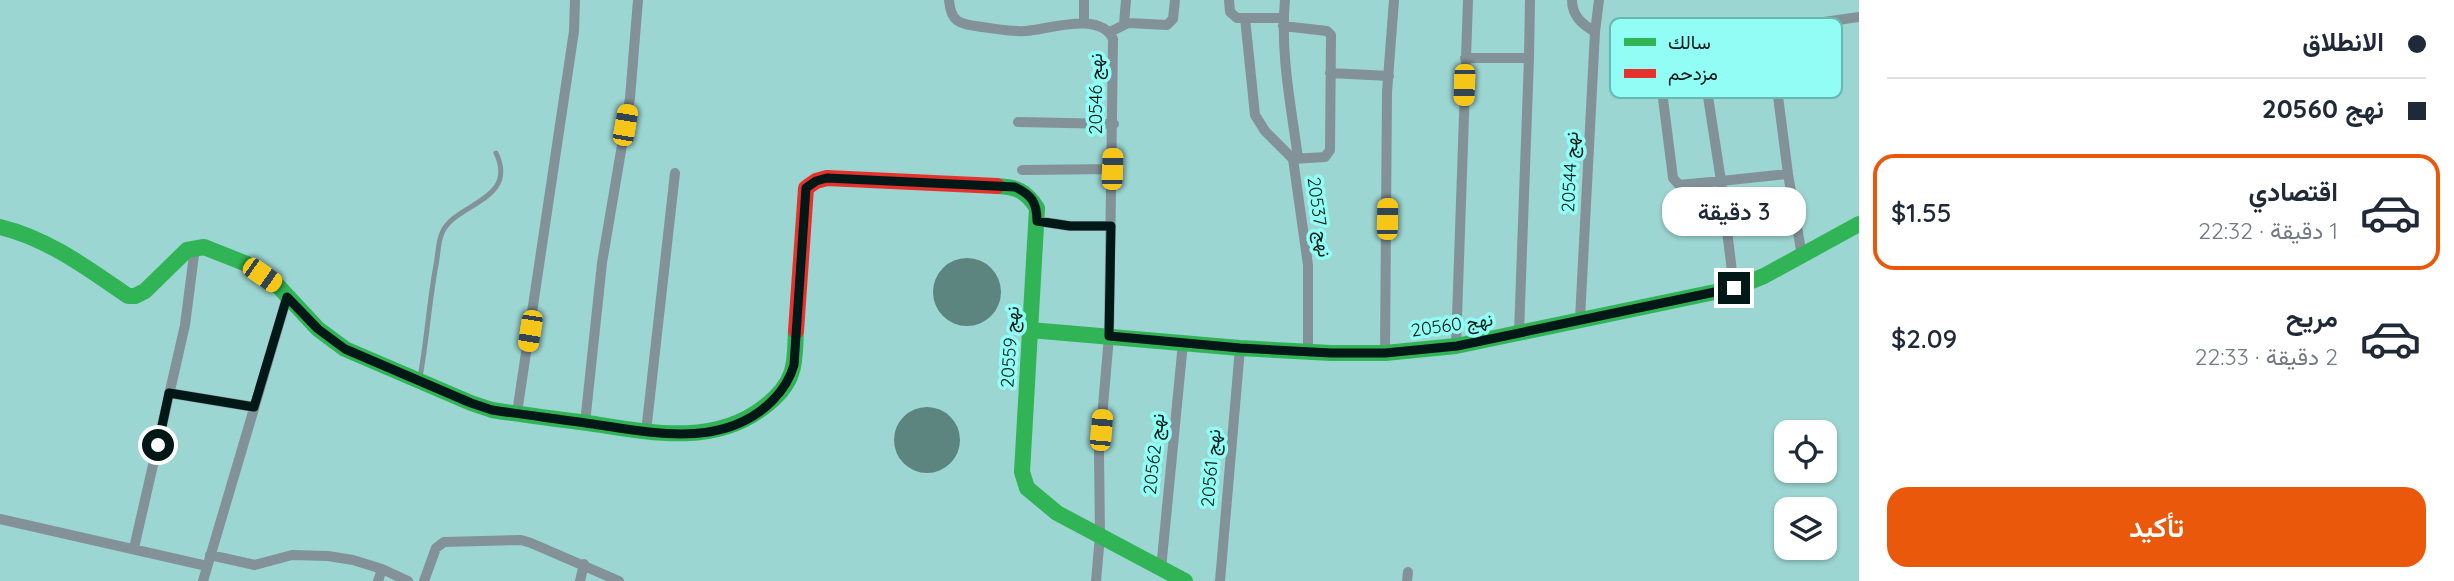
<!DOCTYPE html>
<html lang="ar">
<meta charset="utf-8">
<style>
:root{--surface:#fff;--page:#f6f6f7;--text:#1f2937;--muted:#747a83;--line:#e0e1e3;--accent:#ea580c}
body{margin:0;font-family:Quicksand,Vazirmatn,sans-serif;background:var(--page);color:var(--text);direction:rtl;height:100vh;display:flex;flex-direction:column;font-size:26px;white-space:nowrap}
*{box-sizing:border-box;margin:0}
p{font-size:23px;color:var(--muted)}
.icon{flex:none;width:38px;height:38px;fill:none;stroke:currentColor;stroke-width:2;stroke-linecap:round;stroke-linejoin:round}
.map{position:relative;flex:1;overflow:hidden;direction:ltr}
.sheet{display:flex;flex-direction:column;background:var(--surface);width:595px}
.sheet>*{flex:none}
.top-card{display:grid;align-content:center;height:154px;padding:0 28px;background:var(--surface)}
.tools{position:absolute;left:1774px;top:420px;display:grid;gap:14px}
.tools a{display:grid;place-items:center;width:63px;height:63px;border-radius:14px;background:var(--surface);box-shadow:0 2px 5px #0004;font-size:35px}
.end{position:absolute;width:32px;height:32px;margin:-16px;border:9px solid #021816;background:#fff;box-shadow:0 0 0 4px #fff}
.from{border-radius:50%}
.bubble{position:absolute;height:49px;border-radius:21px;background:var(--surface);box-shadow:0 2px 5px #0004;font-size:23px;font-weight:600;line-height:49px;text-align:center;direction:rtl}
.car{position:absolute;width:21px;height:42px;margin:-21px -10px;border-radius:9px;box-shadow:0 0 5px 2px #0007;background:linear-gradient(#f5c518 24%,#345 0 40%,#f5c518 0 76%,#345 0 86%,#f5c518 0)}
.top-card b{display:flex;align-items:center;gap:24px;height:66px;font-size:26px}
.top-card b+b{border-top:2px solid var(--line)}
.top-card i{width:18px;height:18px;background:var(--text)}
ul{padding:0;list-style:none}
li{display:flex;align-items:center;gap:21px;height:116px;margin:0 14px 10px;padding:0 14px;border:4px solid transparent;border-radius:21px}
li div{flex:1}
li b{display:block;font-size:26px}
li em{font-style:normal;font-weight:600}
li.current{border-color:var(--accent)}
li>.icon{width:63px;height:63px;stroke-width:1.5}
.primary-button{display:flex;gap:14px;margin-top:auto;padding:14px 28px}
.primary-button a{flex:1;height:80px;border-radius:21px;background:var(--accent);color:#fff;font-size:28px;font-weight:600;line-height:80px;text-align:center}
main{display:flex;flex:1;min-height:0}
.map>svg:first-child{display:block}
.building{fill:#5b857e}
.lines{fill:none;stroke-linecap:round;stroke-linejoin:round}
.lane{stroke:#829298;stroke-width:5}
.street{stroke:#829298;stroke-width:10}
.fast{stroke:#30b455;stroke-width:16}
.jam{stroke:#e5322d;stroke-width:16}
.route{stroke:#021816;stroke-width:9}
.labels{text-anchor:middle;stroke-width:7;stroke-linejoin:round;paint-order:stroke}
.street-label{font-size:18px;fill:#021816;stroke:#91fdf4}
.key{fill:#91fdf4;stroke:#66b8b1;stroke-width:2}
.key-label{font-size:19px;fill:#021816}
</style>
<main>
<section class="sheet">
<div class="top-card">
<b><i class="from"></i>الانطلاق</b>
<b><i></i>نهج 20560</b>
</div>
<ul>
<li class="current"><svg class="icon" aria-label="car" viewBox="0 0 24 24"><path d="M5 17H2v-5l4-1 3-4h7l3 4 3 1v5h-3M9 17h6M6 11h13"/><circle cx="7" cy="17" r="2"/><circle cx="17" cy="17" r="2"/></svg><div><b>اقتصادي</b><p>1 دقيقة · 22:32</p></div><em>$1.55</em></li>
<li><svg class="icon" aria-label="car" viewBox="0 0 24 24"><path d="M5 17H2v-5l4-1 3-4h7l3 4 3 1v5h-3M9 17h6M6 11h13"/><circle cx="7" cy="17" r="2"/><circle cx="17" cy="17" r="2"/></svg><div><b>مريح</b><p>2 دقيقة · 22:33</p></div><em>$2.09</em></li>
</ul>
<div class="primary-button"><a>تأكيد</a></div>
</section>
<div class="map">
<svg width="1859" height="581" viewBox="0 0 1859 581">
<rect width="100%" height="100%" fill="#9cd6d2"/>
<!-- building -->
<path class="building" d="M933 292a34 34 0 1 1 68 0a34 34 0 1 1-68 0Z
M894 440a33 33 0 1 1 66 0a33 33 0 1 1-66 0Z"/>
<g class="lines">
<!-- lane -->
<path class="lane" d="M 420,377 C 427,340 429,302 436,265 C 438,255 438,242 442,233 C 454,203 519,201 496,153"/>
<!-- street -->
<path class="street" d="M 949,0 C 951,24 961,24 982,27 C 997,29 1011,32 1026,31 C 1050,29 1100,11 1113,39 L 1109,336 L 1099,453 L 1100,536 L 1096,581
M 1229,0 L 1230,12 L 1237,18 L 1283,18
M 1285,0 C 1280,52 1291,106 1298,158
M 1572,0 C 1572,16 1582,24 1595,32 L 1580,319
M 1245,18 L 1255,115 L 1265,131 L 1293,159 L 1308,265 L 1308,351
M 1084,23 L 1084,0
M 1124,24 L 1126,0
M 1283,26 L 1327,31 L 1331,35 L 1330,150 L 1325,157 L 1293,159
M 1110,32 L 1128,23 L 1167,25 L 1173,19 L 1175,0
M 1595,32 L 1599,0
M 1701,51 L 1721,181 L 1788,174
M 1773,57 L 1788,174 L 1802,256
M 1465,58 L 1529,58 L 1519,333
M 1529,58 L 1530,0
M 1330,73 L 1389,76
M 1018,122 L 1114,124
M 1022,170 L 1113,169
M 1037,221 L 1070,226 L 1111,226
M 1734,288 L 1721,181 L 1679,185 L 1673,178 L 1657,51 L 1664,46 L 1794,59 C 1802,49 1797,35 1803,25 L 1859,17
M 1456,346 L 1468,0
M 1385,353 L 1387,92 L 1394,0
M 169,393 L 254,407
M 517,413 L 574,31 L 575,0
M 585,423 L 602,263 L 630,98 L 638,0
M 646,432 L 675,173
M 0,519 L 207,566
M 134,548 L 185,325 L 195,247
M 210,555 L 255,565 L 292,555 L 328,556 L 353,560 L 382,569
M 1161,569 L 1183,343
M 203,581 L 287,297
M 378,581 L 382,569 L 408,581
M 424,581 L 436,548 L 444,542 L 521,540 L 531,543 L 619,581
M 580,581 L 584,564
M 1220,581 L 1240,348
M 1407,581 L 1408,572"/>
<!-- fast -->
<path class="fast" d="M 997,186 C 1017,187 1026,191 1037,208 L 1022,472 L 1027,488 L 1057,513 L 1185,581
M 0,227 C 49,239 87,268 128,296 L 135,296 L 145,291 L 187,250 L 204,247 L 247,264 L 278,286 L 318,329 L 345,349 L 471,403 L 492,410 C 524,415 556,419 588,423 C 647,432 713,447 764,407 C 776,398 786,388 791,374 C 796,361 795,345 796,331
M 1030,330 L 1240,348 L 1331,353 L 1385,353 L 1456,346 L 1734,288 L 1764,276 L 1859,224"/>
<!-- jam -->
<path class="jam" d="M 796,331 L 806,188 L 816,181 L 827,178 L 997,186"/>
</g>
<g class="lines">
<!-- route -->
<path class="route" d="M 158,445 L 169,393 L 254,407 L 287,297 L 318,329 L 345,349 L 471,403 L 492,410 C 525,415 559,419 593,424 C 653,433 724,449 772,401 C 783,390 790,379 794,365 L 806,188 L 816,181 L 827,178 L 1015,187 C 1032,195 1037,203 1037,221 L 1070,226 L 1111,226 L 1109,336 L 1240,348 L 1331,353 L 1385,353 L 1457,346 L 1734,288"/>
</g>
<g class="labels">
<!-- street labels -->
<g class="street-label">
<text transform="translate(1096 94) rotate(-90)" y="6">نهج 20546</text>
<text transform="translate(1570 172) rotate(-87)" y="6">نهج 20544</text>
<text transform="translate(1319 217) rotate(82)" y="6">نهج 20537</text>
<text transform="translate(1452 325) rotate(-8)" y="6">نهج 20560</text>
<text transform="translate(1010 347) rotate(-86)" y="6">نهج 20559</text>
<text transform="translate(1154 454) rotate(-84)" y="6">نهج 20562</text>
<text transform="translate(1211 468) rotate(-85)" y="6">نهج 20561</text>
</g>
</g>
<!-- legend -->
<rect x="1610" y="18" width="232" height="80" rx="10" class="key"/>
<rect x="1624" y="38" width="32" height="8" fill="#30b455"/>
<rect x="1624" y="69" width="32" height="9" fill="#e5322d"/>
<g class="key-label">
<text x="1668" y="49">سالك</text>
<text x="1668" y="80">مزدحم</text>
</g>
</svg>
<div class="tools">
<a><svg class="icon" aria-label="locate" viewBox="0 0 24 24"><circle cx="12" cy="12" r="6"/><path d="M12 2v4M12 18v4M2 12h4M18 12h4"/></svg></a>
<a><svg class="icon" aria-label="layers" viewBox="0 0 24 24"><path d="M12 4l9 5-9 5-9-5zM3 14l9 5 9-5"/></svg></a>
</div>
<i class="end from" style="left:158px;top:445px"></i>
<i class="end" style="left:1734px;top:288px"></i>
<div class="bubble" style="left:1662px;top:187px;width:144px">3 دقيقة</div>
<i class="car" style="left:1464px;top:85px;rotate:182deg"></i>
<i class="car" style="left:625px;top:125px;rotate:10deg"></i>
<i class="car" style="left:1112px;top:169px;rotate:2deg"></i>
<i class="car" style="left:1387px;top:219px;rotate:1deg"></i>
<i class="car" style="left:262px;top:275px;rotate:125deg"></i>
<i class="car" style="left:530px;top:331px;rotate:189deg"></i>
<i class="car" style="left:1101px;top:430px;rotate:5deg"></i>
</div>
</main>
